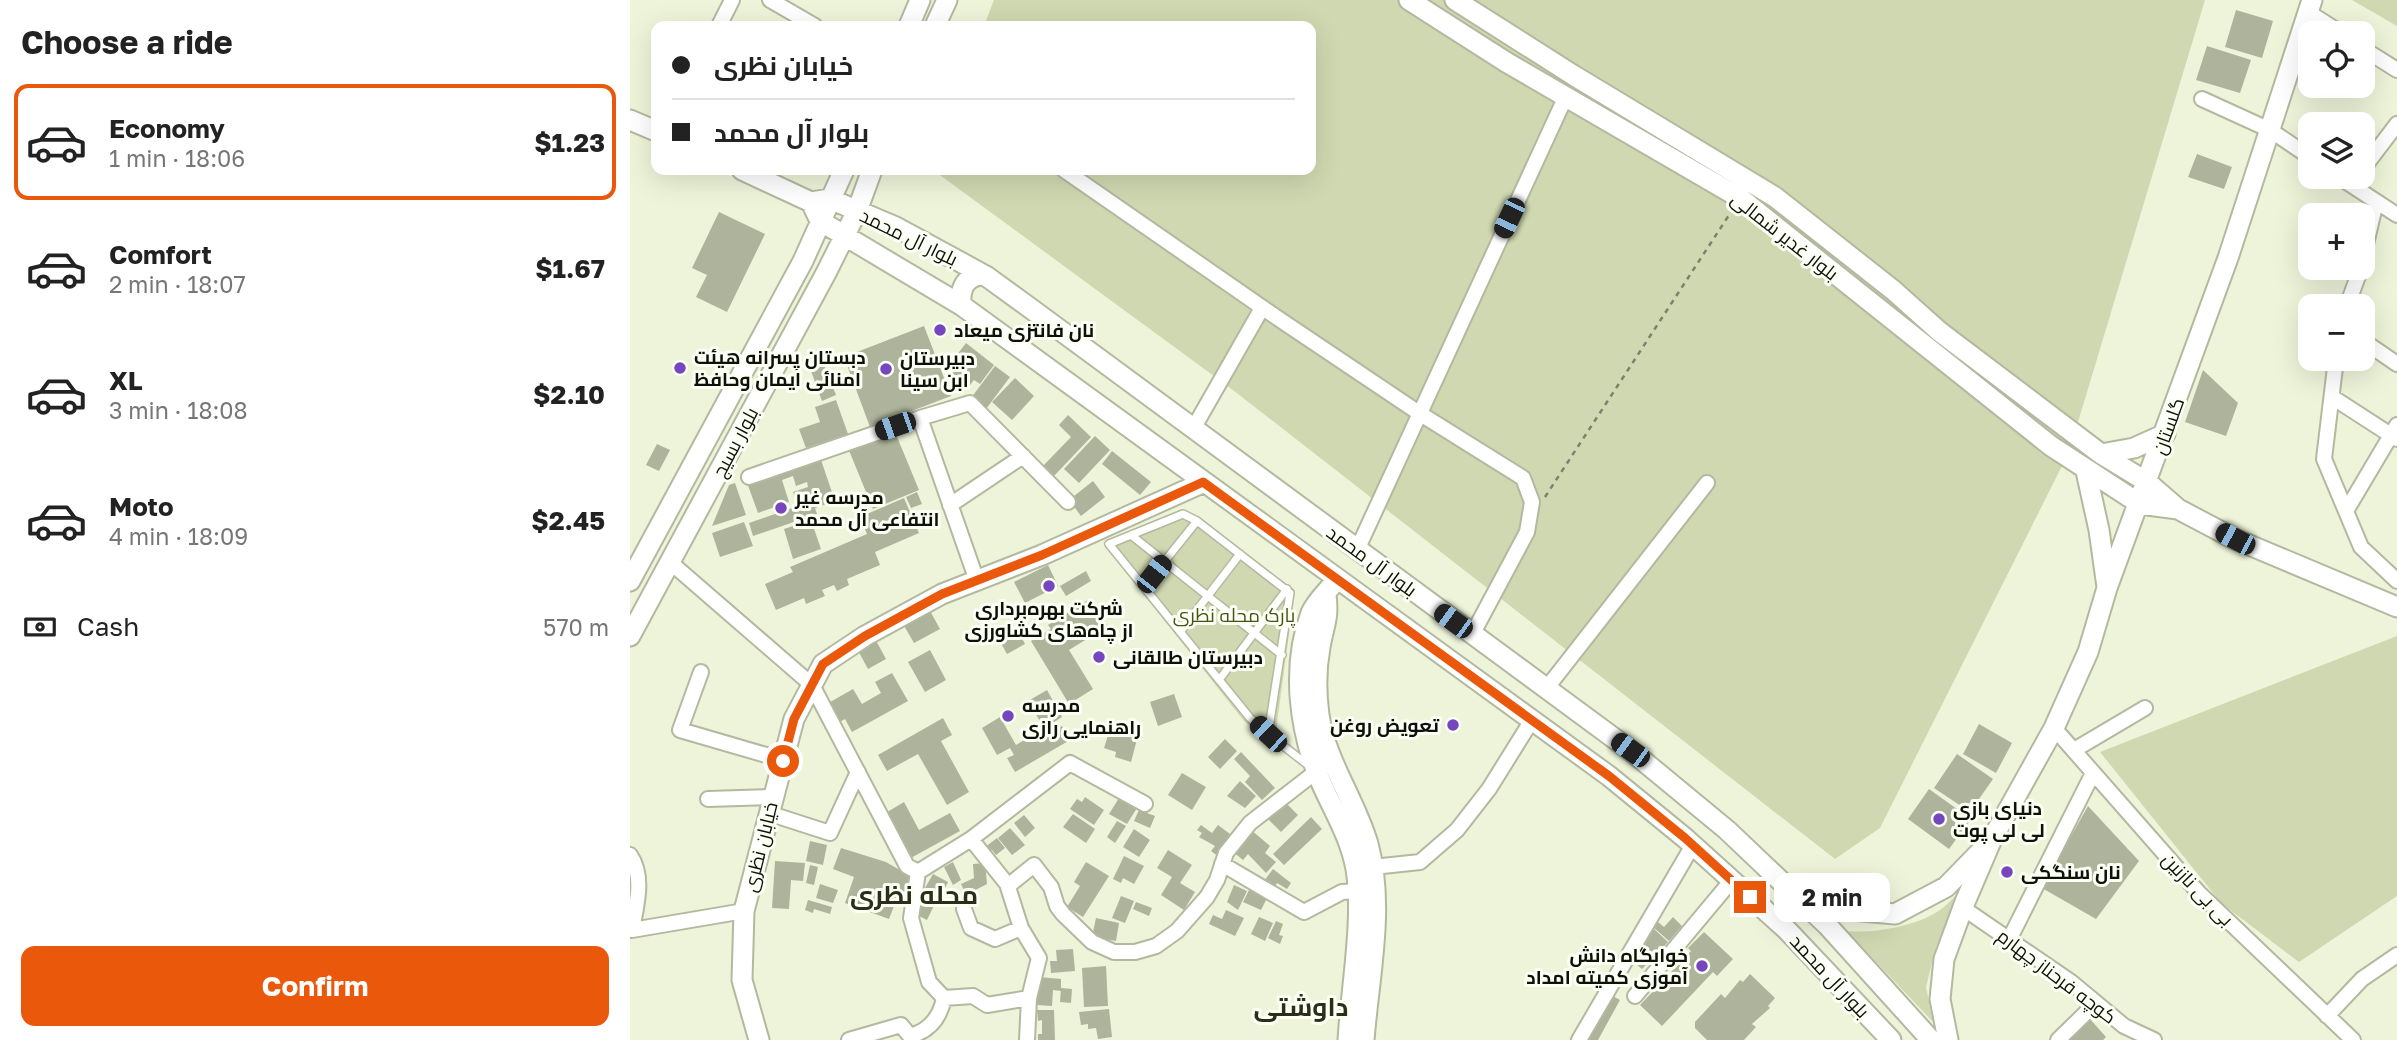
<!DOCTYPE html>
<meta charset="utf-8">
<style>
:root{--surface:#fff;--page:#f6f6f6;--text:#222;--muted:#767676;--line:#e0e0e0;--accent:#ea580c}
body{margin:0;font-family:"Golos Text",Cairo,sans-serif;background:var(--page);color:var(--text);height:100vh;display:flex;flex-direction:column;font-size:26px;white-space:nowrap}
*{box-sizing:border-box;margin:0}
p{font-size:23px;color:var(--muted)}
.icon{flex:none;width:38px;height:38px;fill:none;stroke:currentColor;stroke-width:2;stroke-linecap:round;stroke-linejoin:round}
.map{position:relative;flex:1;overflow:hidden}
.panel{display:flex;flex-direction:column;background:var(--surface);width:630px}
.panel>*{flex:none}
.hud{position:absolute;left:21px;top:21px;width:665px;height:154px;border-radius:14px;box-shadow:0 7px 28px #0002;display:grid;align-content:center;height:154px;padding:0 21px;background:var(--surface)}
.buttons{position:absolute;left:1668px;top:21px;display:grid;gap:14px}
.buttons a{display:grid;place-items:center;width:77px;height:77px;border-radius:14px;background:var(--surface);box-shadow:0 7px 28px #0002;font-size:35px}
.end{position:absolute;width:32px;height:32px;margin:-16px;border:9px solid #ea580c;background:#fff;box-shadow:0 0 0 4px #fff}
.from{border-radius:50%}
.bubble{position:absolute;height:49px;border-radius:14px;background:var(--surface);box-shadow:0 7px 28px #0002;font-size:23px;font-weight:700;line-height:49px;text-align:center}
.car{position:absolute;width:21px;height:42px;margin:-21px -10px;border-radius:9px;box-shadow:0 0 5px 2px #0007;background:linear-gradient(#222 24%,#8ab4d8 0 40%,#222 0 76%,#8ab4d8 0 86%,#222 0)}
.hud b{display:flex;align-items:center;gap:24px;height:66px;font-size:26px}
.hud b+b{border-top:2px solid var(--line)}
.hud i{width:18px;height:18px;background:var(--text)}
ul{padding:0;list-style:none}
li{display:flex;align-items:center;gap:21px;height:116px;margin:0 14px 10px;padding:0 7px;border:4px solid transparent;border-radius:14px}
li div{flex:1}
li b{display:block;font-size:26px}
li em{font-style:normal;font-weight:700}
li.current{border-color:var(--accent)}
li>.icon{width:63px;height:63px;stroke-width:1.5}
h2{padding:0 21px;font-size:32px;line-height:84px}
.pay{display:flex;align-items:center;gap:18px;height:77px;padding:0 21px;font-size:26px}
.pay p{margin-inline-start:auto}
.action{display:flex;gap:14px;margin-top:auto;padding:14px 21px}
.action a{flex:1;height:80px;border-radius:14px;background:var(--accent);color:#fff;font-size:28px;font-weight:700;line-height:80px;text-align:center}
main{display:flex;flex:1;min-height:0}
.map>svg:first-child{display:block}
.green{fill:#cfd8b0}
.building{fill:#aeb49b}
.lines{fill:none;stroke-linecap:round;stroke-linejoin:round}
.lane-casing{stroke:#b3b99f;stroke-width:10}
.street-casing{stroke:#b3b99f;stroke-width:18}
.secondary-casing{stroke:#b3b99f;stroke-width:23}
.path{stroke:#7d8270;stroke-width:2.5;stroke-dasharray:5 5;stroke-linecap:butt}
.lane{stroke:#fff;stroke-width:7}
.street{stroke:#fff;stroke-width:14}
.secondary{stroke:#fff;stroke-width:19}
.route{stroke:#ea580c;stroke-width:9}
.poi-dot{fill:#7646be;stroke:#fcfff4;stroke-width:2.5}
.labels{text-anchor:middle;stroke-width:6;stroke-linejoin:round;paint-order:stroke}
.street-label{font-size:19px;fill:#0f1109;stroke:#fcfff4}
.poi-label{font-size:19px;font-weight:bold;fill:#0f1109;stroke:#fcfff4;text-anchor:start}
.park-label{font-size:19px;fill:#495315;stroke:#fcfff4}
.district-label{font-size:26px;font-weight:bold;fill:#2b2f1a;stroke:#fcfff4}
</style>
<main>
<section class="panel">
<h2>Choose a ride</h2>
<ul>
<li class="current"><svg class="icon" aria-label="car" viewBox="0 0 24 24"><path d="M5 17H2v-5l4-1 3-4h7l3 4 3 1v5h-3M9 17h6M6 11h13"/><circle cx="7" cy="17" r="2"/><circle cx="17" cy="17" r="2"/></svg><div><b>Economy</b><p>1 min · 18:06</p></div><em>$1.23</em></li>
<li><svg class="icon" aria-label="car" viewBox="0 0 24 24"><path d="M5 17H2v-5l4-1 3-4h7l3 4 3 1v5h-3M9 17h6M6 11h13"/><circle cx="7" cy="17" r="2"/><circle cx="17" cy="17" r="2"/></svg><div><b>Comfort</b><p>2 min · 18:07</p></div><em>$1.67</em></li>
<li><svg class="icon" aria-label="car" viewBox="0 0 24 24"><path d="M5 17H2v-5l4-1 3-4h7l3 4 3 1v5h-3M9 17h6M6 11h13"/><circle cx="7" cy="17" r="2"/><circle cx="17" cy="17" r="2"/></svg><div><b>XL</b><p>3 min · 18:08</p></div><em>$2.10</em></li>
<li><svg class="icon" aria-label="car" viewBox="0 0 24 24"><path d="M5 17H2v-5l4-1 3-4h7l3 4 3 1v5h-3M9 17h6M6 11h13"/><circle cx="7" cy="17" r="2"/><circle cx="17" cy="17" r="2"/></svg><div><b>Moto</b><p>4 min · 18:09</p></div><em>$2.45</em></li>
</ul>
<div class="pay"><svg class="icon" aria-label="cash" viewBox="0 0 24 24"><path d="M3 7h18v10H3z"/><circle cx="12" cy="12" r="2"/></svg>Cash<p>570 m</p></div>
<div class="action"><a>Confirm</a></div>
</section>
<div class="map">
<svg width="1767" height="1040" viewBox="0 0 1767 1040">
<rect width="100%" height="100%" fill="#edf4d9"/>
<!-- green -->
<path class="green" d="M 364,0 L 1575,0 L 1439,452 L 1250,828 L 1205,859 L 603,390 L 303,170 L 681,170 L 681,26 L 354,26 Z
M 1722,0 L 1767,0 L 1767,26 Z
M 551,511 L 564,515 L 665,590 L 644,745 L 614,721 L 473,543 Z
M 1767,636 L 1767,896 L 1669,962 L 1591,903 L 1470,752 Z
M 1333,887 L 1306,947 L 1296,987 L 1303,1022 L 1217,931 C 1244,934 1293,925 1314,907 C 1321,901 1327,894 1333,887 Z"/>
<!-- building -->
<path class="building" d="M 1606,10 L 1643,21 L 1632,58 L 1595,47 Z
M 1577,46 L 1621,60 L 1610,93 L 1566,80 Z
M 1567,154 L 1602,167 L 1594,189 L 1558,177 Z
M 89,212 L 135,234 L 97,312 L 66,297 L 77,275 L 62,268 Z
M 294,326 L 321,396 L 240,427 L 214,357 Z
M 336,343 L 364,365 L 350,384 L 344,380 L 337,389 L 319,376 L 325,368 L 320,364 Z
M 190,355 L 206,395 L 192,401 L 177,360 Z
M 365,366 L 380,377 L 356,409 L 341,398 Z
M 1573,370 L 1608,403 L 1596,436 L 1555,422 Z
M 385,378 L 404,396 L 382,420 L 362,402 Z
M 206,400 L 218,434 L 176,448 L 169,429 L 190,422 L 185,407 Z
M 438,415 L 461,437 L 424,476 L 413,466 L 441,437 L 429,425 Z
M 265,432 L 289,490 L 243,509 L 218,448 Z
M 465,436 L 480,450 L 449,483 L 434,469 Z
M 27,444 L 40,450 L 29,471 L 16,465 Z
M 482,451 L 521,482 L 510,495 L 472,464 Z
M 191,460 L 205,501 L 185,508 L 187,514 L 123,536 L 119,523 L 168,506 L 163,492 L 178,487 L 177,482 L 166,486 L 163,476 L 152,480 L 159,502 L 128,513 L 116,480 Z
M 463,481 L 475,497 L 451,516 L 439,500 Z
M 105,483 L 116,515 L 82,526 L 99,485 Z
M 287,492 L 292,504 L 281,508 L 276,497 Z
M 274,498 L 289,533 L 245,552 L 250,565 L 217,579 L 219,585 L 207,591 L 204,585 L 192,590 L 195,596 L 176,604 L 174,598 L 146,610 L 135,584 L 163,572 L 160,567 L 237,534 L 230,517 Z
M 181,520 L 191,549 L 163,559 L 154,529 Z
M 114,522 L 123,546 L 90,557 L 82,533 Z
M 418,565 L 428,586 L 395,603 L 384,582 Z
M 456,571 L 461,581 L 436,596 L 430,586 Z
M 461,598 L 478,626 L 439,650 L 463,689 L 439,704 L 401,641 L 421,629 L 418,625 Z
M 299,609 L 310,629 L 284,643 L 273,624 Z
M 386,627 L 395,644 L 377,654 L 368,638 Z
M 243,635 L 256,659 L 238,669 L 225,645 Z
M 300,650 L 316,680 L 295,692 L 278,662 Z
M 262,673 L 278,701 L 222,732 L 215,719 L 206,724 L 195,705 L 223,689 L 232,704 L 251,693 L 245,682 Z
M 417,690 L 432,717 L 421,724 L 425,731 L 432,726 L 440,740 L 385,772 L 377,758 L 384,755 L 380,748 L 367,755 L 352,728 L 370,717 L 386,745 L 414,728 L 398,701 Z
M 544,694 L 552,717 L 528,726 L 520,702 Z
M 313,718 L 322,735 L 311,741 L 339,792 L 317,805 L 288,754 L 257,771 L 248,755 Z
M 483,720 L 510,728 L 501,762 L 485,757 L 486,752 L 474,748 Z
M 1349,724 L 1382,743 L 1366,773 L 1333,754 Z
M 595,739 L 607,751 L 590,769 L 578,757 Z
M 611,752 L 645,788 L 632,800 L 615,782 L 620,776 L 604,759 Z
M 1327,754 L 1363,779 L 1340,812 L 1304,788 Z
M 552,773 L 576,787 L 562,810 L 538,795 Z
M 610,781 L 626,796 L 615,808 L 597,796 Z
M 1299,789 L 1341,819 L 1319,849 L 1278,819 Z
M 455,797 L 474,810 L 464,825 L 440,809 L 447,799 L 452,802 Z
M 489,798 L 507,808 L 497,824 L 479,814 Z
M 653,800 L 668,815 L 651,832 L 636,817 Z
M 274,802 L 289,830 L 320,813 L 330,831 L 279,859 L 254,814 Z
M 1458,806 L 1509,861 L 1466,919 L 1412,888 Z
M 509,810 L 525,816 L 520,828 L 504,821 Z
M 443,814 L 465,829 L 456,843 L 433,827 Z
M 394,815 L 405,828 L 395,837 L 384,823 Z
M 681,817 L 692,829 L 654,865 L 643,854 Z
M 487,821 L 496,826 L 485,843 L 477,837 Z
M 571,825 L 582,833 L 588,825 L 604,837 L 589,857 L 581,851 L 585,846 L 569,837 L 572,833 L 567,830 Z
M 380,828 L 395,845 L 382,855 L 368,838 Z
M 504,829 L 520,840 L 509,857 L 493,847 Z
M 620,829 L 640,846 L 635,853 L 646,862 L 636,873 L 618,854 L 613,860 L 602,851 Z
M 367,838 L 375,848 L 366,855 L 362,850 L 358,853 L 354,848 Z
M 180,841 L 197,845 L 193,865 L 176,861 Z
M 211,848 L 256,862 L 280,876 L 272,897 L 268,896 L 259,919 L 215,903 L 224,877 L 203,869 Z
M 538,850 L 562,865 L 550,883 L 565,892 L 554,910 L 531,895 L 542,877 L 527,868 Z
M 494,856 L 514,866 L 504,884 L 493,878 L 491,883 L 483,879 Z
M 145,861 L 175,863 L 173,881 L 161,880 L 159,909 L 142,908 Z
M 323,862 L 331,880 L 323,885 L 314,867 Z
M 456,862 L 479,876 L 453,917 L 437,907 L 450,886 L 444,882 Z
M 355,863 L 357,884 L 336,895 L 331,884 L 344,878 L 343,864 Z
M 180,865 L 188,867 L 184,885 L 176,883 Z
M 643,869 L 661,883 L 657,889 L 647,883 L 644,888 L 634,881 Z
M 303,874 L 318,882 L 311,896 L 295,888 Z
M 190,884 L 208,890 L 203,903 L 186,898 Z
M 604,885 L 617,891 L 608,910 L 597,902 Z
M 620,888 L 638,896 L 631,910 L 613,902 Z
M 296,891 L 308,897 L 297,920 L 285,914 Z
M 491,896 L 504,901 L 495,923 L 482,918 Z
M 178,900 L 202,907 L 200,914 L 184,909 L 183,913 L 175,910 Z
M 506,902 L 522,908 L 519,916 L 503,909 Z
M 596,910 L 614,918 L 605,936 L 579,924 L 583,915 L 592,919 Z
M 629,917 L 643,923 L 635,941 L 621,934 Z
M 1043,917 L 1052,926 L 1039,941 L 1023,927 L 1028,922 L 1034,927 Z
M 466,918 L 489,923 L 486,941 L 462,937 Z
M 646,921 L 653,924 L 649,935 L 653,936 L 650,944 L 638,938 Z
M 1023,928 L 1038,942 L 1021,960 L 1015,955 L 1020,961 L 1012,969 L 999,958 Z
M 1074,932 L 1103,959 L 1087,976 L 1083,972 L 1032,1026 L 1010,1005 L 1061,951 L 1058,948 Z
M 443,949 L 445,971 L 421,973 L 420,961 L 427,961 L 426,950 Z
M 476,966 L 478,1006 L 454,1007 L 452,968 Z
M 1120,974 L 1145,998 L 1138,1006 L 1140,1008 L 1122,1024 L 1126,1027 L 1114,1040 L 1077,1040 L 1065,1028 L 1065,1022 L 1091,994 L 1095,998 L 1110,980 L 1113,982 Z
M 409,977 L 431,979 L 431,991 L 423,990 L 422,1006 L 407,1005 Z
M 431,988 L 442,989 L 441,1003 L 430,1002 Z
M 981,995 L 990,1000 L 968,1040 L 957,1040 Z
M 479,1009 L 482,1037 L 468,1039 L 466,1028 L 458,1029 L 458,1024 L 451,1025 L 449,1012 Z
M 407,1010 L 424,1010 L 425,1040 L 408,1040 L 408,1034 L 412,1034 L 412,1020 L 408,1021 Z
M 1459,1018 L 1476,1037 L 1473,1040 L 1436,1040 Z"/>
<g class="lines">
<defs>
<path id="lane" d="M 553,514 L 567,521 L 660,593 L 638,734 L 620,718 L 479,544 Z
M 501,535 L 652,655
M 514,587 L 567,521
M 550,632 L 610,554
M 589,680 L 657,589
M 638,734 L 678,765"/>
<path id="street" d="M 140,0 L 185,26
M 1678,12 L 1711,33
M 89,26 L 102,0
M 1732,48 L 1767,70
M 1572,99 L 1640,130 L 1680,157
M 434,170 L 649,319 L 789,413 L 893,478 L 902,502 L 897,532 L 842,635
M 1732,170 L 1767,124
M 1709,177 L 1767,215
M 1732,261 L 1746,202
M 1717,306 L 1731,268
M 1732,340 L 1767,364
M 1706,359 L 1694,459 L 1731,547 L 1767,581
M 1702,397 L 1767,439
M 290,418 L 340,403 L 438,502
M 563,429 L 632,308
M 119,477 L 290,418 L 347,581
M 320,505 L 393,456
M 1716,511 L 1767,425
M 727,550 L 936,96
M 40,562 L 182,685 L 277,866 L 288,872 L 341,839 L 440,763 L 515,804
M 71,672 L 50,730 L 153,760
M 916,689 L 1077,483
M 1424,728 L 1569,893 L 1723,1040
M 1444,750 L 1515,708
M 78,799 L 143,797
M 138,813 L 200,833 L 228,772
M 341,839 L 377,884 L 391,928 L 409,958 L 399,998 L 397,1040
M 0,855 C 15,877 6,906 2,930 L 114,911
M 592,864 L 674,912 L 712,892 L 728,891
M 743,867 L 790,862 L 827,830 L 859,789 L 902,720
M 288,872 L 281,918 L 299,982 L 314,998
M 378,886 L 404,865 L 421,887 L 427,906 L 433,914 L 462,942 L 484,952 L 505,952 L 526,946 L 547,931 L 577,897 L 587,880 L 596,853 L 620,823 L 687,771
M 1333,908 L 1441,982 L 1494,1026 L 1524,1040
M 334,909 L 341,928 L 365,939 L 391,928
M 1380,938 L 1463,773
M 1005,996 L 1102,880
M 1697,1016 L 1732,979 L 1767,955
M 219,1040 L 271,1025 L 280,1036 C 299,1031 310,1018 314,998 L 343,996 L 357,1005 L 399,998
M 949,1040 L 1063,845
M 1428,1040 L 1466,1003"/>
<path id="secondary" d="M 779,0 L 876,62 L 1110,198 L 1421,446 L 1510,504 L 1548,509
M 825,0 L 943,75 L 1145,197 L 1263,290 L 1310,332 L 1471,454 L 1517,482 L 1548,509 L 1605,539 L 1767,607
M 279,26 L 290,0
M 305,26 L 317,0
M 0,120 L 26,131
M 112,170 L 181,202 L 200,199 L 266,227 L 356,276 L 396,305 L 1000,750 L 1097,830 L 1197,925 L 1301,1040
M 181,202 L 190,221 L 331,305 L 979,776 L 1055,838 L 1157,930 L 1261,1040
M 331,305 C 330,291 333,279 349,275 L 356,276
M 1471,454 L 1504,448 L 1535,434
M 1456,471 L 1469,530 L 1477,587
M 707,579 C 700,589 686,601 681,613 C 661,666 669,729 690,780 C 703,810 720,836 726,869 C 734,919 721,988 718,1040
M 0,581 L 173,261 L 214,170
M 696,595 C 699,619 694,624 690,647 C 686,669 686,693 689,715 C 696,762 725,799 738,844 C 755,907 739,976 734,1040
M 0,636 L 196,273 L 227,211 L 242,170
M 1168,894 L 1221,910 L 1265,914 L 1316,887 L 1354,848
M 129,1040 L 112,980 L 114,911 L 164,719 L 193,664 L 235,636 L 312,594 L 412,555 L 574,482
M 1318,1040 L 1310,999 L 1314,959 L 1335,902 L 1362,839 L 1424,728 L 1458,652 L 1477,588 L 1598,258 L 1682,0"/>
</defs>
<!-- lane casing -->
<use href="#lane" class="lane-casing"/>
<!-- street casing -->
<use href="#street" class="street-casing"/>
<!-- secondary casing -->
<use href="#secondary" class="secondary-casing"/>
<!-- path -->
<path class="path" d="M 915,497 L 1101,212"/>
<!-- lane -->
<use href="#lane" class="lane"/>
<!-- street -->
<use href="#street" class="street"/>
<!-- secondary -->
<use href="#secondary" class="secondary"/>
</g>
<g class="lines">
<!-- route -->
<path class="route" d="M 153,761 L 164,719 L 193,664 L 235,636 L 312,594 L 412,555 L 573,482 L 979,776 L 1055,838 L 1120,897"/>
</g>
<!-- markers -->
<g class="poi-dot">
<circle cx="310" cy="330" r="7"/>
<circle cx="50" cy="368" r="7"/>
<circle cx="256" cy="369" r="7"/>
<circle cx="151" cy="508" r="7"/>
<circle cx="419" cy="586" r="7"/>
<circle cx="469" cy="657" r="7"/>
<circle cx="378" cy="716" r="7"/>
<circle cx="823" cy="725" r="7"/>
<circle cx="1309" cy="819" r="7"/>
<circle cx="1377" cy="872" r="7"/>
<circle cx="1072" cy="966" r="7"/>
</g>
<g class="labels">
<!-- street labels -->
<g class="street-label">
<text transform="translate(1155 236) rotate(38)" y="7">بلوار غدیر شمالی</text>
<text transform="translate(279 237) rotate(26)" y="7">بلوار آل محمد</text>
<text transform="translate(1538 426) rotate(-70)" y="7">گلستان</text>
<text transform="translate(105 442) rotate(-62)" y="7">بلوار بسیج</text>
<text transform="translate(742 561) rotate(36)" y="7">بلوار آل محمد</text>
<text transform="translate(130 847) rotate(-76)" y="7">خیابان نظری</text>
<text transform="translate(1568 889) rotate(46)" y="7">بی بی نازنین</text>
<text transform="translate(1200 976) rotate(47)" y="7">بلوار آل محمد</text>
<text transform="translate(1427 976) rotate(37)" y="7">کوچه فرحناز چهارم</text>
</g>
<!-- poi labels -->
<g class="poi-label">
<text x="324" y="337">نان فانتزی میعاد</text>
<text x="64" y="364">دبستان پسرانه هیئت<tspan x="64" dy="22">امنائی ایمان وحافظ</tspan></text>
<text x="270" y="365">دبیرستان<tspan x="270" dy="22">ابن سینا</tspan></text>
<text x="165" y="504">مدرسه غیر<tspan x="165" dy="22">انتفاعی آل محمد</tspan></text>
<text x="419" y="615" text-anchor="middle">شرکت بهره‌برداری<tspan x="419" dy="22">از چاه‌های کشاورزی</tspan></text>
<text x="483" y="664">دبیرستان طالقانی</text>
<text x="392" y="712">مدرسه<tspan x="392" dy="22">راهنمایی رازی</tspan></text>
<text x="809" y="732" text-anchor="end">تعویض روغن</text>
<text x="1323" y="815">دنیای بازی<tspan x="1323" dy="22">لی لی پوت</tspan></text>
<text x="1391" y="879">نان سنگکی</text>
<text x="1058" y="962" text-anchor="end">خوابگاه دانش<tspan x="1058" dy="22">آموزی کمیته امداد</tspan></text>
</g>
<!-- park labels -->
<g class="park-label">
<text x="604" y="622">پارک محله نظری</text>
</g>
<!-- district labels -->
<g class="district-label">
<text x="284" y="904">محله نظری</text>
<text x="671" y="1016">داوشتی</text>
</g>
</g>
</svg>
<div class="buttons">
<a><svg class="icon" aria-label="locate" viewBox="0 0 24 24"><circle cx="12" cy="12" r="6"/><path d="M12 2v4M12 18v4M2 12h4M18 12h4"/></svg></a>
<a><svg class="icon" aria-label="layers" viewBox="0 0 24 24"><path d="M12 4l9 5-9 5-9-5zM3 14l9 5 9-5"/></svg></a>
<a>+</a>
<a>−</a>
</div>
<i class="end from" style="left:153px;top:761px"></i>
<i class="end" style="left:1120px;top:897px"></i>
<div class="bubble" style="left:1144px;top:873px;width:116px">2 min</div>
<i class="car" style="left:879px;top:218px;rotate:205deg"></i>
<i class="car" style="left:265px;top:426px;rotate:251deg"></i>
<i class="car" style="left:1605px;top:539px;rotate:298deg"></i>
<i class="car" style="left:524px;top:574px;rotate:38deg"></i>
<i class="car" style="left:823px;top:621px;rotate:306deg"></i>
<i class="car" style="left:638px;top:734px;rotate:313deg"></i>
<i class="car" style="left:1000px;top:750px;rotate:306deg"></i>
<div class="hud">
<b><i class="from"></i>خیابان نظری</b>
<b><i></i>بلوار آل محمد</b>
</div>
</div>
</main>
